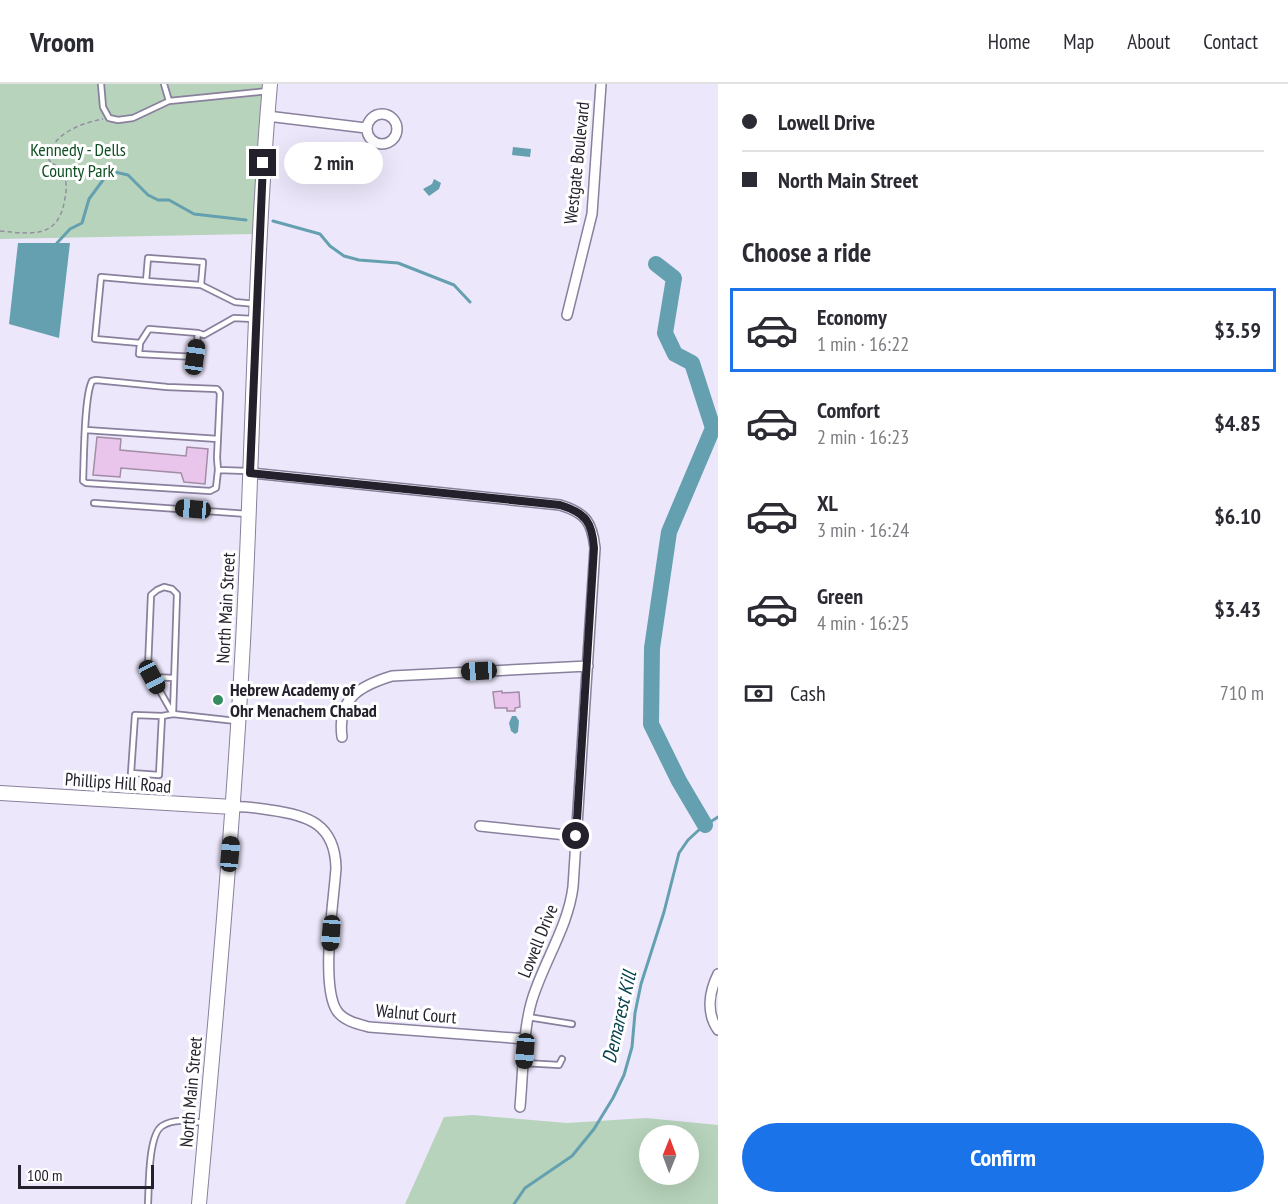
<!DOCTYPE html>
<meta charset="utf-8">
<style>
:root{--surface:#fff;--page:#f7f7f7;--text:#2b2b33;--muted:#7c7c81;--line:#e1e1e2;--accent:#1a73e8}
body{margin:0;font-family:"PT Sans Narrow",sans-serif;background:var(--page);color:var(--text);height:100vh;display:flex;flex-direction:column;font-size:22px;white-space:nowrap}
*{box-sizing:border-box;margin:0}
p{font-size:20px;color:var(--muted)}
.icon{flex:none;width:33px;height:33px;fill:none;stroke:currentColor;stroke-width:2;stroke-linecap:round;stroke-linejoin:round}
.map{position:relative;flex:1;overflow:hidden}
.details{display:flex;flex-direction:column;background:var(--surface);width:570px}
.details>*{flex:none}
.top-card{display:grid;align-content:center;height:132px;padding:0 24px;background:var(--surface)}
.needle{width:39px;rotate:1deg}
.tools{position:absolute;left:639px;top:1041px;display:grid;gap:12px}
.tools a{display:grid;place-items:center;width:60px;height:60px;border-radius:50%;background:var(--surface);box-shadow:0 6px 24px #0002;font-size:30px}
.scale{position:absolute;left:18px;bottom:15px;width:136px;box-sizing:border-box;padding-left:6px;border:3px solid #24202c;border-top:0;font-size:16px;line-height:21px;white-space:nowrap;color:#24202c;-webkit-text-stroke:4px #fff;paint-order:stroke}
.end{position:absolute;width:27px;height:27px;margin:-14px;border:8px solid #24202c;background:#fff;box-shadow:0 0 0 3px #fff}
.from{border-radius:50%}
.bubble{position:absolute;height:42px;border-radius:21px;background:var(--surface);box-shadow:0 6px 24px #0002;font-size:20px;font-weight:700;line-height:42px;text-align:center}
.car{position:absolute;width:18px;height:36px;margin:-18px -9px;border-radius:8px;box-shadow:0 0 4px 2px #0007;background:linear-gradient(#222 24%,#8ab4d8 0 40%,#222 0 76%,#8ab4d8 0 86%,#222 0)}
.top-card b{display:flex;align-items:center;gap:21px;height:57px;font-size:22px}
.top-card b+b{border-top:2px solid var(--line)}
.top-card i{width:15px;height:15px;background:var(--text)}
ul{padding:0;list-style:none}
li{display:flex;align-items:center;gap:18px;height:84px;margin:0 12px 9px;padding:0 12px;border:3px solid transparent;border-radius:0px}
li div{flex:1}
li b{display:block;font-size:22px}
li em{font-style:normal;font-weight:700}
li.active{border-color:var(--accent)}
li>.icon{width:54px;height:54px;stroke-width:1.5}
h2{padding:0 24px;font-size:27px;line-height:72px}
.pay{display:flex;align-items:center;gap:15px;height:66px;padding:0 24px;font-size:22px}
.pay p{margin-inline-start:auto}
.action{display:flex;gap:12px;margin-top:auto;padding:12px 24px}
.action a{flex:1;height:69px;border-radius:36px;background:var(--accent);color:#fff;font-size:24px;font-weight:700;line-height:69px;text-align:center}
header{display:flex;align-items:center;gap:36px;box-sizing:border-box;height:84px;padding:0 30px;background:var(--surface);border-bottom:2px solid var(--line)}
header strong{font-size:28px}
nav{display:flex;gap:33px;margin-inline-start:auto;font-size:21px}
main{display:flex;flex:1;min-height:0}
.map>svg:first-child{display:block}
.green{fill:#b7d3bb;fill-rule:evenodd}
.water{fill:#64a0af}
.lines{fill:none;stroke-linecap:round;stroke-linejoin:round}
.stream{stroke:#64a0af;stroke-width:3}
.river{stroke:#64a0af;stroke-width:16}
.building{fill:#e9c5ec;stroke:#a38ca5;stroke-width:1.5}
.lane-casing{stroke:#89809d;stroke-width:8}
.street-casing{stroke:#89809d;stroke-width:12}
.secondary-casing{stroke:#89809d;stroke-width:16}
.path{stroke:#948f9f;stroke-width:1.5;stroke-dasharray:4.5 3;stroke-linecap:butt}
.lane{stroke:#fff;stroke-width:4.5}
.street{stroke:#fff;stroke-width:9}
.secondary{stroke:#fff;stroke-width:14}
.route{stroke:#24202c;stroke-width:8}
.poi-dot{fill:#358c60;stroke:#fff;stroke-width:2}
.labels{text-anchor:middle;stroke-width:6;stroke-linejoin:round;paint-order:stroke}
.park-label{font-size:18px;fill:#0f4e22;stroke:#fff}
.street-label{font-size:18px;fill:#24202c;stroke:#fff}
.poi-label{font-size:18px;font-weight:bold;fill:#24202c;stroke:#fff;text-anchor:start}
.water-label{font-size:20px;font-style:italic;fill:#07414c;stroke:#fff}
</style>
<header>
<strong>Vroom</strong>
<nav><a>Home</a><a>Map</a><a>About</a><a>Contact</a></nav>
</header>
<main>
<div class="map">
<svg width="718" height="1120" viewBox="0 0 718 1120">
<rect width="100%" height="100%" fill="#ede7fb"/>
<!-- green -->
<path class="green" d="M 0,0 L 268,0 L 253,150 L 0,155 Z
M 473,1031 L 567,1039 L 646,1034 L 718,1041 L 718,1120 L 405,1120 L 444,1033 ZM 650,1052 L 688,1052 L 688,1090 L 650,1090 Z"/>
<!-- water -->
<path class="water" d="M 513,63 L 531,65 L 530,73 L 512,71 Z
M 434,95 L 441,99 L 439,105 L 429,112 L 423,105 L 432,100 Z
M 18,159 L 70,159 L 59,254 L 9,240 Z
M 512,632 L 516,632 L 519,637 L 518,648 L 515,650 L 511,647 L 509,639 Z"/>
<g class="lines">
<!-- stream -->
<path class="stream" d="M 273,137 L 320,150 L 330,162 L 344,172 L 359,176 L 398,179 L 454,201 L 470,218
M 57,159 L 70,145 L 82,139 L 89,115 L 106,92 L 115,88 L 128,91 L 148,111 L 158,116 L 169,116 L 194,130 L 246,136
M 514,1120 L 525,1104 L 572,1072 L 594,1045 L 613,1014 L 624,991 L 632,963 L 635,929 L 641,900 L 664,828 L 679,769 L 688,756 L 701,744 L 718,733"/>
<!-- river -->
<path class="river" d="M 656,180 L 674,194 L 665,249 L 675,270 L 692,279 L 713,344 L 669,448 L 652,564 L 651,640 L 679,697 L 705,741"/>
</g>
<!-- building -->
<path class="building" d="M 97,353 L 121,355 L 120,366 L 186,372 L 187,363 L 208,365 L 205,400 L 184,398 L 181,389 L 121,384 L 120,393 L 93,391 Z
M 502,607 L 502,609 L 519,608 L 520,623 L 515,624 L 515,627 L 507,627 L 507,624 L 495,624 L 493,608 Z"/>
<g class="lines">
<defs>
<path id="lane" d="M 101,0 L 103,23 L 109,34 L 118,36 L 133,34 L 169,17 L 268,7
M 164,0 L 169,17
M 146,197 L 201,201
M 254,235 L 234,234 L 204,251 L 198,249 L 149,245 L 140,259 L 95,255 L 101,193 L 146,197 L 148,174 L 203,178 L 201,201 L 235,218 L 256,220
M 140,259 L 139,270 L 195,273 L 198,249
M 86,346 L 218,355
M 218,386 L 216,404 L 210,407 L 86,399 L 83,397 C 84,376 84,312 92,297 L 96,296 L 167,303 L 217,305 L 220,309 L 217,374 L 218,386 L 248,387
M 94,419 L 248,430
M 164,503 L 172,505 L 177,510 L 173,630 L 152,593 L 148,583 L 151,511 L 157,506 Z
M 152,593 L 174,594
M 162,632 L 135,631 L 131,689 L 159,691 L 162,632 L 173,630 L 236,637
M 528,933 L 572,940
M 524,979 L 559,981 L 562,975
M 148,1120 C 149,1103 148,1051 162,1042 C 175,1034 190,1037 204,1039"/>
<path id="street" d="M367 45a15 15 0 1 1 30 0a15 15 0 1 1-30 0Z
M 267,32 L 366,44
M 567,231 L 592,130 L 601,0
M 251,389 L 560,421 C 586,429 592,438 595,464 L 573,803 C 568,843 544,877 532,916 C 523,945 523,991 520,1023
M 342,653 C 337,615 359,602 392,592 L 588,582
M 233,723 C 246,722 258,724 270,726 C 308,731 335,740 336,784 C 334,816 320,901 337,927 C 344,937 358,940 369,943 L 526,955
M 480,742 L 576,752
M 718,890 C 709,908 706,929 718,946"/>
<path id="secondary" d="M 0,709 L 233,723
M 199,1120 C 216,933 233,745 243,558 C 253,372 254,185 270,0"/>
</defs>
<!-- lane casing -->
<use href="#lane" class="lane-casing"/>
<!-- street casing -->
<use href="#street" class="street-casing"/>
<!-- secondary casing -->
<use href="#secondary" class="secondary-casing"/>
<!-- path -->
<path class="path" d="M 0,147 C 33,150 59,155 65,114 C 67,105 67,94 61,86 C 57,81 51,80 48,74 C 52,50 81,39 103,35"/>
<!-- lane -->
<use href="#lane" class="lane"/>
<!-- street -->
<use href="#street" class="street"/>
<!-- secondary -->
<use href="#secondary" class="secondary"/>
</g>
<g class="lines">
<!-- route -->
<path class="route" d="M 263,79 L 250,389 L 560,421 C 586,429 592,438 594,464 L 576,752"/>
</g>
<!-- markers -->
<circle class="poi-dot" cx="218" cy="616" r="6"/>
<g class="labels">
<!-- park labels -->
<g class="park-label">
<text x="78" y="72">Kennedy - Dells<tspan x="78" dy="21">County Park</tspan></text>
</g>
<!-- street labels -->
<g class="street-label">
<text transform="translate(577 79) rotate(-84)" y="6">Westgate Boulevard</text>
<text transform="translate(226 524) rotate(-87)" y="6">North Main Street</text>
<text transform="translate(118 699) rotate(4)" y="6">Phillips Hill Road</text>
<text transform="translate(538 857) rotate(-68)" y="6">Lowell Drive</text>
<text transform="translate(416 930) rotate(5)" y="6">Walnut Court</text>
<text transform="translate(191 1008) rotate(-85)" y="6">North Main Street</text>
</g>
<!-- poi labels -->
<g class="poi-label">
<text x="230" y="612">Hebrew Academy of<tspan x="230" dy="21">Ohr Menachem Chabad</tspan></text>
</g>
<!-- water labels -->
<g class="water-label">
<text transform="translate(619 933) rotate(-77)" y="7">Demarest Kill</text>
</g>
</g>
</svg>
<div class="tools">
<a><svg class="needle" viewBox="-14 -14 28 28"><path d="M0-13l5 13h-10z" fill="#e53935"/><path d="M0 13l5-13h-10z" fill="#7c7c81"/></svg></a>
</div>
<div class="scale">100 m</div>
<i class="end from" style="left:576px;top:752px"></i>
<i class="end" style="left:263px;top:79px"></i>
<div class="bubble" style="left:284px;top:58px;width:99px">2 min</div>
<i class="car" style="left:195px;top:273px;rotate:8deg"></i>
<i class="car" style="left:193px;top:425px;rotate:275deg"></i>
<i class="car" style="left:479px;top:587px;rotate:267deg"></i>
<i class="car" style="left:152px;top:593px;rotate:152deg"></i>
<i class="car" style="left:230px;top:770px;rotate:5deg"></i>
<i class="car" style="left:331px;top:849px;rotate:184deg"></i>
<i class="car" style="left:525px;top:967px;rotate:185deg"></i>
</div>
<section class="details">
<div class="top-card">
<b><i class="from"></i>Lowell Drive</b>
<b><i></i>North Main Street</b>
</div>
<h2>Choose a ride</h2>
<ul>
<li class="active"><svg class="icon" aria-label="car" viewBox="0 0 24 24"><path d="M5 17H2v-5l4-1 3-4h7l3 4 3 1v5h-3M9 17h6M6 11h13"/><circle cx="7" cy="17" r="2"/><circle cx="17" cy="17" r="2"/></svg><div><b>Economy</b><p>1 min · 16:22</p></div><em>$3.59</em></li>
<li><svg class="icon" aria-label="car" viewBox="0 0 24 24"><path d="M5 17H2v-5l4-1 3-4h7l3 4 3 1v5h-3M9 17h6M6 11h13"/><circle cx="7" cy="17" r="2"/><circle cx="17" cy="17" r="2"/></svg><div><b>Comfort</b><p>2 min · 16:23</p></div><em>$4.85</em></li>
<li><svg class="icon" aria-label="car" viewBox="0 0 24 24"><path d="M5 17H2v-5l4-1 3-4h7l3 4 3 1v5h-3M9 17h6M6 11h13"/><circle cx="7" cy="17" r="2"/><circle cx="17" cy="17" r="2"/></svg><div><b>XL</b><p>3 min · 16:24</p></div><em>$6.10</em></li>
<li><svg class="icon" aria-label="car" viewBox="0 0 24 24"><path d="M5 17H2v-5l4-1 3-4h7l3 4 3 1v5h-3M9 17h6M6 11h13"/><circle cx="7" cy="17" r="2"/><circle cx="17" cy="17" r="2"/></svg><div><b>Green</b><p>4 min · 16:25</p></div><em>$3.43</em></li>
</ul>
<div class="pay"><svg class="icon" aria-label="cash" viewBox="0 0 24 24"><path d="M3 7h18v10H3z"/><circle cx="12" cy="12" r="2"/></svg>Cash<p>710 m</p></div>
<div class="action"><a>Confirm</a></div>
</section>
</main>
